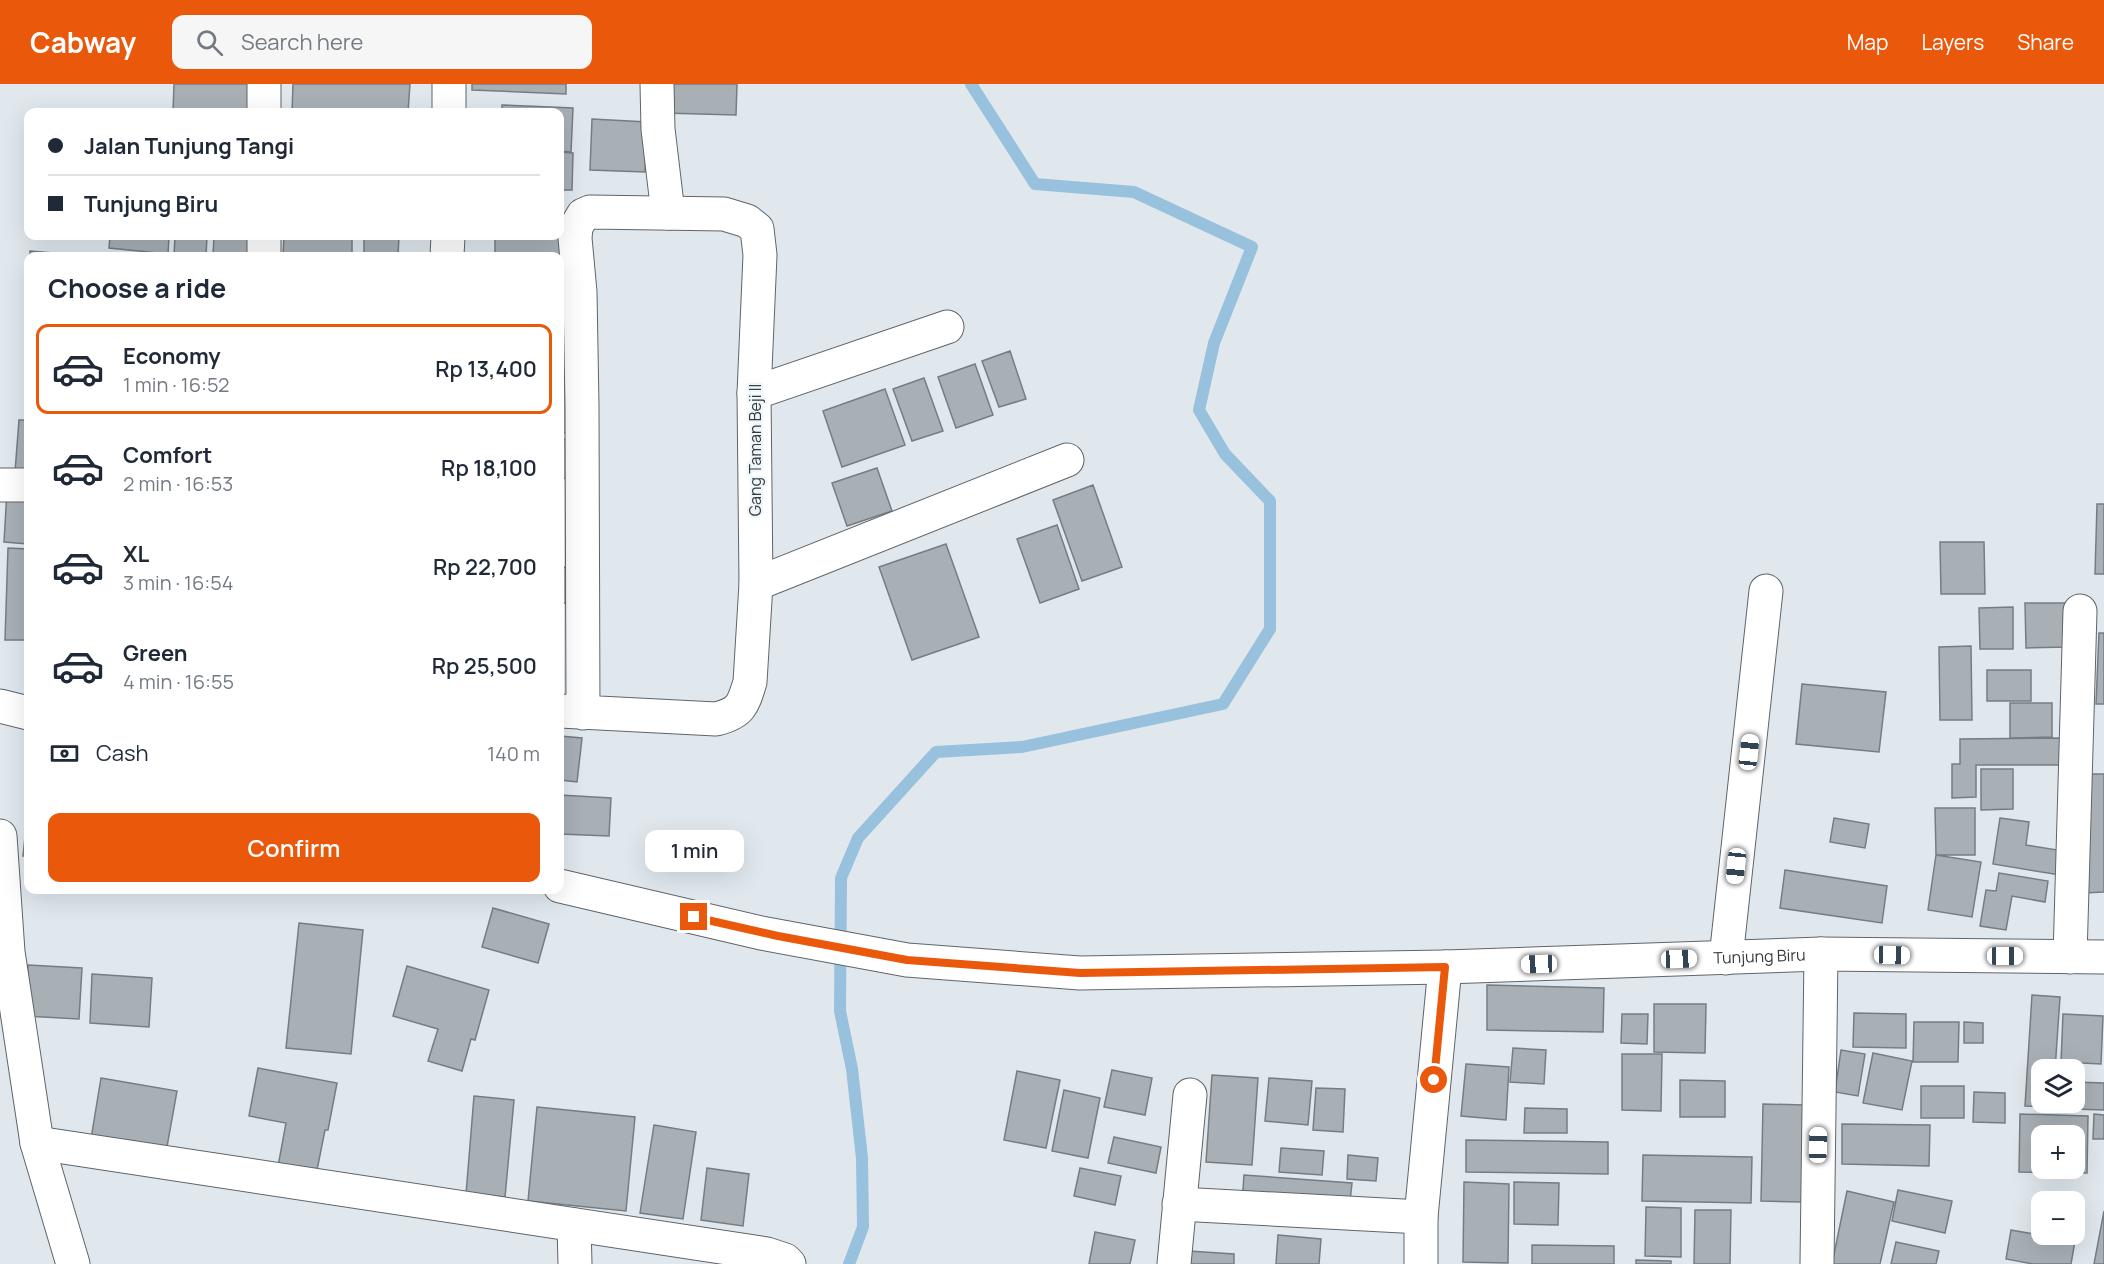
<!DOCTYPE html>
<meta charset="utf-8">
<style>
:root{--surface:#fff;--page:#f6f6f7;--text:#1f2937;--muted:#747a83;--line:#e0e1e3;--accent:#ea580c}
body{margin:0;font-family:Manrope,sans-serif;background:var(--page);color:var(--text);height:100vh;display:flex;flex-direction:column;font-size:22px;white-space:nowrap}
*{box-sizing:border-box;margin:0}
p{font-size:20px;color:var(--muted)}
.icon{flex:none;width:33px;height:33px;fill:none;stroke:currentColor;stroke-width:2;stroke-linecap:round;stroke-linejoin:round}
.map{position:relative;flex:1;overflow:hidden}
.drawer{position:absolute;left:24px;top:168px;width:540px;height:642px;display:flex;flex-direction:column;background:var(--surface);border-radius:12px;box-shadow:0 6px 24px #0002}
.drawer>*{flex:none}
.top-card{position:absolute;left:24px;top:24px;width:540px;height:132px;border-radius:12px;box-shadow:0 6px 24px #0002;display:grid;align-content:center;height:132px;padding:0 24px;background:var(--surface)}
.buttons{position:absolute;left:2031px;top:975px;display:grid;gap:12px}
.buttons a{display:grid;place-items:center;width:54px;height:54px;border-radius:12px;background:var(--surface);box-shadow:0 6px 24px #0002;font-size:30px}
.end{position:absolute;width:27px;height:27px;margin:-14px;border:8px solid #ea580c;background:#fff;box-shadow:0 0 0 3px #fff}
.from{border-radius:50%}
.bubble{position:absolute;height:42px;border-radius:12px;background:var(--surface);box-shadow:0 6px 24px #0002;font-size:20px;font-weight:600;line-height:42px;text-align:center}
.car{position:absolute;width:18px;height:36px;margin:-18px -9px;border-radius:8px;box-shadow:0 0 4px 2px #0007;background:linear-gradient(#fff 24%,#345 0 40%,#fff 0 76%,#345 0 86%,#fff 0)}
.top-card b{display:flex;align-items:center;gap:21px;height:57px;font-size:22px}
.top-card b+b{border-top:2px solid var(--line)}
.top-card i{width:15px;height:15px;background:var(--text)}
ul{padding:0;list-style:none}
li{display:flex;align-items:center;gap:18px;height:90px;margin:0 12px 9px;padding:0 12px;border:3px solid transparent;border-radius:12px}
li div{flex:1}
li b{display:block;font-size:22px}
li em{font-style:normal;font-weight:600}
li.on{border-color:var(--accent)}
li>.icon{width:54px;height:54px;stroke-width:1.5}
h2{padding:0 24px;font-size:27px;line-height:72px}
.pay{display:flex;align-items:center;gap:15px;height:66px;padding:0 24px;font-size:22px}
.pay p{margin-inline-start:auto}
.primary-button{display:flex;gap:12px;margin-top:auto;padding:12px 24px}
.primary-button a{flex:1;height:69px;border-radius:12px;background:var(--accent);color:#fff;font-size:24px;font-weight:600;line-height:69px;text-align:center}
header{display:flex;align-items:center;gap:36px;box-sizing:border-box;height:84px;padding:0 30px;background:var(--accent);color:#fff}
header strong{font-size:28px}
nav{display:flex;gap:33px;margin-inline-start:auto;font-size:21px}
.search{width:420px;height:54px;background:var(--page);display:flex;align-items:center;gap:15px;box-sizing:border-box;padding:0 21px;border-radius:12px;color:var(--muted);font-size:22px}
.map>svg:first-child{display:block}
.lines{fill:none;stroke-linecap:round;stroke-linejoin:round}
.stream{stroke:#97c1dc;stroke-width:12}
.building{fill:#a8b0b6;stroke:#757d82;stroke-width:1.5;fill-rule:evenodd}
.minor-casing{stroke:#5e656a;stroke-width:35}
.minor{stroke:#fff;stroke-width:33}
.route{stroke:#ea580c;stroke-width:8}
.labels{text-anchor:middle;stroke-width:4.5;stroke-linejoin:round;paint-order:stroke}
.street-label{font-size:16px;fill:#36393b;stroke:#edf6fb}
</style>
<header>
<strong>Cabway</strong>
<div class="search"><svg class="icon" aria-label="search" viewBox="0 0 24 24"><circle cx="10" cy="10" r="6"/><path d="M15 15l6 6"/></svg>Search here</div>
<nav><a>Map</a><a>Layers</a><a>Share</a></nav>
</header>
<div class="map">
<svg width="2104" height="1180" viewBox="0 0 2104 1180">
<rect width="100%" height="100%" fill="#e0e8ee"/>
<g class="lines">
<!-- stream -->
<path class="stream" d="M 849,1180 L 863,1143 L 862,1074 L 852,985 L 840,927 L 841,794 L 858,754 L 936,668 L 1022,663 L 1223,620 L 1270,545 L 1270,417 L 1225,370 L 1199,326 L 1214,259 L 1252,163 L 1134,108 L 1035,100 L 971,0"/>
</g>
<!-- building -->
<path class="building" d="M 174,0 L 254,0 L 253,28 L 173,28 Z
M 293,0 L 410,0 L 408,28 L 292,28 Z
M 472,0 L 566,0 L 566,10 L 472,6 Z
M 665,0 L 737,0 L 736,31 L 663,29 Z
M 502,21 L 573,24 L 571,68 L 560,67 L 560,28 L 502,28 Z
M 592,35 L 647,38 L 645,88 L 590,86 Z
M 560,68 L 573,69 L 572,106 L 560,106 Z
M 110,152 L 169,152 L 168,170 L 109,164 Z
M 175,152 L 207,152 L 206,172 L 174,172 Z
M 214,152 L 255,152 L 254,172 L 213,172 Z
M 284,152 L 352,152 L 352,172 L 283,172 Z
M 364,152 L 399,152 L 398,172 L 364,172 Z
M 495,152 L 560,152 L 563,198 L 560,198 L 560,172 L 462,172 L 462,169 L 495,170 Z
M 30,167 L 90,172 L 30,172 Z
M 560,253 L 576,254 L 574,293 L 560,293 Z
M 1010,267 L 1026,315 L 999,323 L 982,277 Z
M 975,280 L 993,331 L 956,344 L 938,293 Z
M 924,294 L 943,347 L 912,357 L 893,305 Z
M 560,301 L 575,302 L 574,349 L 560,349 Z
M 885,305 L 905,361 L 842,383 L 823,327 Z
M 19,336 L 28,336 L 28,389 L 15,388 Z
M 560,355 L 572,356 L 570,394 L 560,394 Z
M 877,384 L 892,427 L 847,442 L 832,399 Z
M 1093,401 L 1122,483 L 1082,497 L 1053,416 Z
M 7,406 L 28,407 L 28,460 L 4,458 Z
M 2097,420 L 2104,420 L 2104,490 L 2095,490 Z
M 1057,441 L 1079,505 L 1040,519 L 1017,455 Z
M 1940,458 L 1984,458 L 1985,510 L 1941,510 Z
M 946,460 L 979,553 L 912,576 L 879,483 Z
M 8,464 L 28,465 L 28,556 L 5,556 Z
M 560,483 L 577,484 L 576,519 L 560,519 Z
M 2025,519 L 2068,519 L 2068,563 L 2026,564 Z
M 2013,523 L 2013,565 L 1980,565 L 1979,524 Z
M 2099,549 L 2104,549 L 2104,620 L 2096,620 Z
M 1971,562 L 1972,636 L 1940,636 L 1939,563 Z
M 1987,586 L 2031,586 L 2031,617 L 1987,617 Z
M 1802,600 L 1886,608 L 1879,668 L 1796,660 Z
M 2010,619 L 2052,619 L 2052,653 L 2010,654 Z
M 560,652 L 582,654 L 577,698 L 560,696 Z
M 2062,654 L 2062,681 L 1976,681 L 1976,713 L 1952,714 L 1952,680 L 1960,680 L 1960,655 Z
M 1981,685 L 2013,685 L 2013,725 L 1981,726 Z
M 2083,690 L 2104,690 L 2104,808 L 2084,809 Z
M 560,711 L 611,714 L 609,752 L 560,750 Z
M 28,724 L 28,772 L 23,772 Z
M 1935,724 L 1975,724 L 1975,771 L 1936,771 Z
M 1834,734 L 1869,740 L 1865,764 L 1830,758 Z
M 2000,734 L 2029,738 L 2026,761 L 2064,767 L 2060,791 L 1993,780 Z
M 1936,771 L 1981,778 L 1972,833 L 1928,826 Z
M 1785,786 L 1887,802 L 1882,839 L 1780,824 Z
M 1999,789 L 2048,797 L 2045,818 L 2012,812 L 2006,846 L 1980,842 L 1986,806 L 1996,807 Z
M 493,824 L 549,840 L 538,879 L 482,863 Z
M 299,839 L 363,846 L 351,970 L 286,964 Z
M 28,881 L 82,884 L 79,935 L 25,932 Z
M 407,882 L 489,906 L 475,956 L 471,955 L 462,987 L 428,977 L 438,945 L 393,932 Z
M 92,890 L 152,894 L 149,943 L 90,939 Z
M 1487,901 L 1604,904 L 1603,948 L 1487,946 Z
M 2032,911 L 2060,913 L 2055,986 L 2042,986 L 2042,1018 L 2053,1018 L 2053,1023 L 2025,1022 Z
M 1654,920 L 1706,920 L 1705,969 L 1654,968 Z
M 1854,929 L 1906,930 L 1906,964 L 1853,963 Z
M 1622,930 L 1648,930 L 1647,960 L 1621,959 Z
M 2063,930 L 2103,932 L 2101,980 L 2061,978 Z
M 1914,938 L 1959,938 L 1958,978 L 1913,978 Z
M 1964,938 L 1983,939 L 1983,959 L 1964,959 Z
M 1513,964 L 1546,966 L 1544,1000 L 1510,998 Z
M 1841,966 L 1865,970 L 1858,1012 L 1835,1008 Z
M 1873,969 L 1912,977 L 1902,1026 L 1863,1019 Z
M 1622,970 L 1662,970 L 1661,1027 L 1622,1026 Z
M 1466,980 L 1509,983 L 1506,1036 L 1461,1032 Z
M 258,984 L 337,999 L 328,1046 L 325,1046 L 315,1096 L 277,1088 L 286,1039 L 249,1032 Z
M 1112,986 L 1152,994 L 1145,1031 L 1104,1023 Z
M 1017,987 L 1060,996 L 1046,1064 L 1004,1056 Z
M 1212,991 L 1258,994 L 1252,1081 L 1206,1078 Z
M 101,994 L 177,1007 L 165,1074 L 90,1061 Z
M 1269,994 L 1312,997 L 1308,1041 L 1265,1037 Z
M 1680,996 L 1725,997 L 1725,1033 L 1680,1033 Z
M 2074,998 L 2104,999 L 2104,1026 L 2074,1025 Z
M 1921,1002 L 1964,1002 L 1964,1034 L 1921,1034 Z
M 1316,1004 L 1345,1005 L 1343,1048 L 1313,1046 Z
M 1064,1006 L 1100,1014 L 1088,1074 L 1052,1067 Z
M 1974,1008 L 2005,1009 L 2005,1039 L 1973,1038 Z
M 474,1012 L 514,1016 L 505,1113 L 466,1110 Z
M 1763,1020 L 1804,1021 L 1802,1118 L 1761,1117 Z
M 537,1023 L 635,1033 L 626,1127 L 528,1117 Z
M 1525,1024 L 1567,1025 L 1567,1049 L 1524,1049 Z
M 2020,1030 L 2088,1032 L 2087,1089 L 2019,1088 ZM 2042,1052 L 2074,1052 L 2074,1084 L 2042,1084 Z
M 2094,1030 L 2104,1031 L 2104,1055 L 2093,1055 Z
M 1842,1040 L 1930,1041 L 1929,1082 L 1842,1080 Z
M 654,1041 L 696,1048 L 683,1135 L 640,1129 Z
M 1114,1053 L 1161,1063 L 1156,1089 L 1108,1079 Z
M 1466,1056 L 1608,1058 L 1608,1090 L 1466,1088 Z
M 1281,1064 L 1324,1067 L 1322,1091 L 1279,1088 Z
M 1348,1071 L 1378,1074 L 1376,1097 L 1347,1095 Z
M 1643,1071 L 1752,1073 L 1751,1119 L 1642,1117 Z
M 707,1084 L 749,1090 L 743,1142 L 701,1136 Z
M 1080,1084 L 1121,1092 L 1115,1121 L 1074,1112 Z
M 1244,1091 L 1352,1099 L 1349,1127 L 1242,1119 Z
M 1464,1098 L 1509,1100 L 1508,1179 L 1463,1178 Z
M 1514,1098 L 1559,1099 L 1558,1141 L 1514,1140 Z
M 1898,1106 L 1952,1117 L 1945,1149 L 1892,1137 Z
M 1847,1107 L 1894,1118 L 1880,1180 L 1832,1180 Z
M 1646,1123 L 1681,1124 L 1681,1173 L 1645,1172 Z
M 1695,1126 L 1731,1126 L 1730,1180 L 1694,1180 Z
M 2104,1127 L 2104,1180 L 2094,1180 Z
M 2011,1146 L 2075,1157 L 2071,1180 L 2033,1180 L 2006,1175 Z
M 1095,1148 L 1135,1156 L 1130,1180 L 1089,1180 Z
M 1278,1151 L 1321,1155 L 1319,1180 L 1276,1180 Z
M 1896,1158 L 1939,1167 L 1936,1180 L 1891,1180 Z
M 1532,1161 L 1614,1162 L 1614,1180 L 1532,1180 Z
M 1189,1167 L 1234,1170 L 1234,1180 L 1188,1180 Z
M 1636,1176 L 1671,1177 L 1671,1180 L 1636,1180 Z"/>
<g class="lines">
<defs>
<g id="minor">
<path d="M 264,0 L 264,28"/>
<path d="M 657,0 L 658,45 L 668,129"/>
<path d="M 449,28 L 449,0"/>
<path d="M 264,172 L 264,152"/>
<path d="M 447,172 L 448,152"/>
<path d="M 754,309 L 947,243"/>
<path d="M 0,401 L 28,401"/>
<path d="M 756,500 L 1067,376"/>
<path d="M 0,622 L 28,629"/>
<path d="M 560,627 L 716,635 C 741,629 743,621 750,598 L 756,500 L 754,309 L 760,171 L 757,145 L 747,137 L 724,130 L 590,128 L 583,131 L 576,143 L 575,154 L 580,208 L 582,322 L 583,629"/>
<path d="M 0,752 L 8,868 L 37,1059 L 73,1180"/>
<path id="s1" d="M 560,802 L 761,849 L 907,876 L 1080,889 L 1445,883 L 1821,870 L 2104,873"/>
<path d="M 2070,873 L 2080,527"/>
<path d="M 1726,874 L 1766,507"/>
<path d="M 37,1059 L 767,1170 L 785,1176 L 789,1180"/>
<path d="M 1179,1120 L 1421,1133"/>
<path d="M 574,1141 L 575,1180"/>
<path d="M 1174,1180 L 1190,1011"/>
<path d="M 1421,1180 L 1421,1133 L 1445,883"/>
<path d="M 1817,1180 L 1821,870"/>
</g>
</defs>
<!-- minor casing -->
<use href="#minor" class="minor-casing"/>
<!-- minor -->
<use href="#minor" class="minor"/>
</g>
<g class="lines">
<!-- route -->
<path class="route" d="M 694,833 L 778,852 L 907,876 L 1080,889 L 1445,883 L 1434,996"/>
</g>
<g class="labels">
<!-- street labels -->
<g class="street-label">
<text transform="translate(755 366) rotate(-90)" y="6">Gang Taman Beji II</text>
<text dy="6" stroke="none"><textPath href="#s1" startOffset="1208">Tunjung Biru</textPath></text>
</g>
</g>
</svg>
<div class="buttons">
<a><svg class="icon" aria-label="layers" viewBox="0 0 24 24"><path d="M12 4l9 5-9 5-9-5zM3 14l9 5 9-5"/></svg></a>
<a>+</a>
<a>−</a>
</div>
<i class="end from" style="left:1434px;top:996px"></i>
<i class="end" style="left:694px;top:833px"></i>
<div class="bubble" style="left:645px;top:746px;width:99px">1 min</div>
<i class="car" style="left:1749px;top:668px;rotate:6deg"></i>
<i class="car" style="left:1736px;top:782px;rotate:186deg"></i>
<i class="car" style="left:1892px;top:871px;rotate:91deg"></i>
<i class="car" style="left:2005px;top:872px;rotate:90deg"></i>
<i class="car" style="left:1679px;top:875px;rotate:88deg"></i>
<i class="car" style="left:1539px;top:880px;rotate:268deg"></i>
<i class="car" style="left:1818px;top:1061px;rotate:1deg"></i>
<div class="top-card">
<b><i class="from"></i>Jalan Tunjung Tangi</b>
<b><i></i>Tunjung Biru</b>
</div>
<section class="drawer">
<h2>Choose a ride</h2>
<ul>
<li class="on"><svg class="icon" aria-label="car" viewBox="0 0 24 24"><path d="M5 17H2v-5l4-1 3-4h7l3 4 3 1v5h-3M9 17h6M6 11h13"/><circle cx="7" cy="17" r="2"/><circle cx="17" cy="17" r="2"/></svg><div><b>Economy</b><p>1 min · 16:52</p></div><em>Rp 13,400</em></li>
<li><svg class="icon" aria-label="car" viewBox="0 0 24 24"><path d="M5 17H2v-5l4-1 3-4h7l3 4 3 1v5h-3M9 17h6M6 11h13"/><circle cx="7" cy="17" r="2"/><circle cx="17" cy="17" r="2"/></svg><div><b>Comfort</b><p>2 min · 16:53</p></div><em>Rp 18,100</em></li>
<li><svg class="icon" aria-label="car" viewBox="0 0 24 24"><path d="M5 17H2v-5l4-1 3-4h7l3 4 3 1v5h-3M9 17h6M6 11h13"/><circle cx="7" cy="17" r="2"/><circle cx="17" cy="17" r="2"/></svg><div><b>XL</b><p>3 min · 16:54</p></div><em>Rp 22,700</em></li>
<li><svg class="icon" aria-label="car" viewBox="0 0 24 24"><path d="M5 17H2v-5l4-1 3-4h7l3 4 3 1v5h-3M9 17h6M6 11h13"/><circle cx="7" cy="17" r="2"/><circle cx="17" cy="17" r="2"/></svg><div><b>Green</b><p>4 min · 16:55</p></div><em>Rp 25,500</em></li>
</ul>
<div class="pay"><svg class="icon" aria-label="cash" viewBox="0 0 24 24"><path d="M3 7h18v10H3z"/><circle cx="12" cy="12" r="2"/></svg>Cash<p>140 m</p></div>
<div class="primary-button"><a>Confirm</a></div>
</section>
</div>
